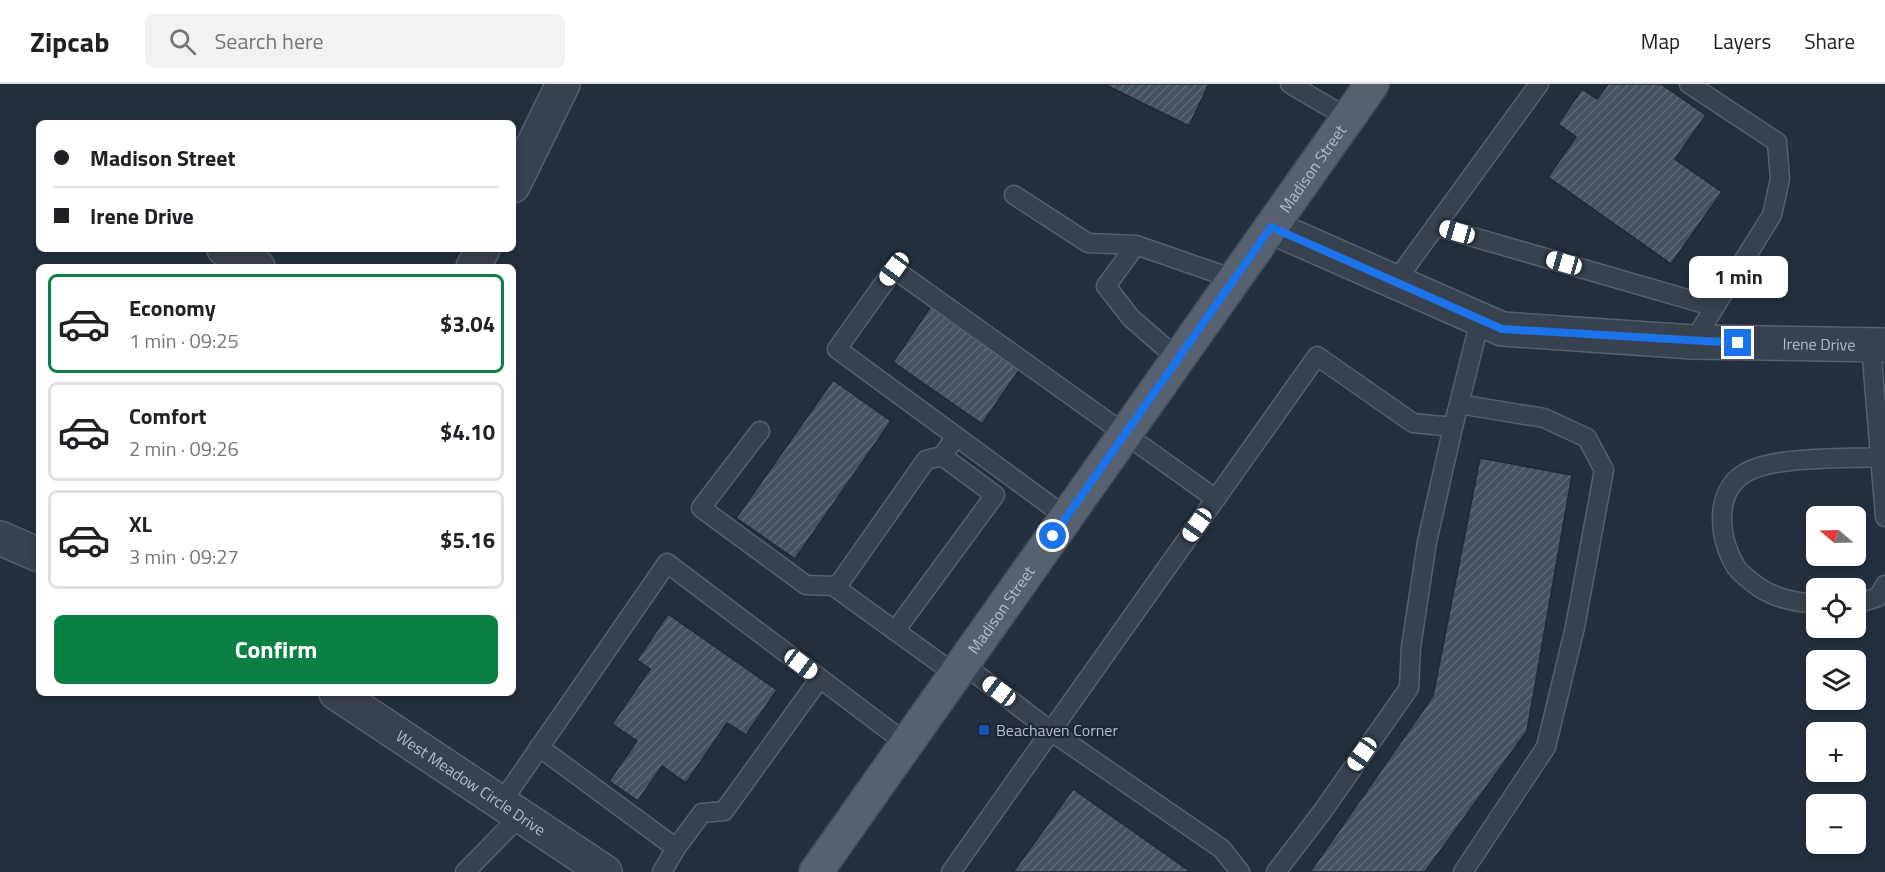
<!DOCTYPE html>
<meta charset="utf-8">
<style>
:root{--surface:#fff;--page:#f2f2f2;--text:#202124;--muted:#757577;--line:#e0e0e0;--accent:#0b8043}
body{margin:0;font-family:"Titillium Web",sans-serif;background:var(--page);color:var(--text);height:100vh;display:flex;flex-direction:column;font-size:22px;white-space:nowrap}
*{box-sizing:border-box;margin:0}
p{font-size:20px;color:var(--muted)}
.icon{flex:none;width:33px;height:33px;fill:none;stroke:currentColor;stroke-width:2;stroke-linecap:round;stroke-linejoin:round}
.map{position:relative;flex:1;overflow:hidden}
.side{position:absolute;left:36px;top:180px;width:480px;height:432px;display:flex;flex-direction:column;background:var(--surface);border-radius:9px;box-shadow:0 3px 9px #0003}
.side>*{flex:none}
.banner{position:absolute;left:36px;top:36px;width:480px;height:132px;border-radius:9px;box-shadow:0 3px 9px #0003;display:grid;align-content:center;height:132px;padding:0 18px;background:var(--surface)}
.needle{width:39px;rotate:289deg}
.buttons{position:absolute;left:1806px;top:422px;display:grid;gap:12px}
.buttons a{display:grid;place-items:center;width:60px;height:60px;border-radius:9px;background:var(--surface);box-shadow:0 3px 9px #0003;font-size:30px}
.end{position:absolute;width:27px;height:27px;margin:-14px;border:8px solid #1a73e8;background:#fff;box-shadow:0 0 0 3px #fff}
.from{border-radius:50%}
.bubble{position:absolute;height:42px;border-radius:9px;background:var(--surface);box-shadow:0 3px 9px #0003;font-size:20px;font-weight:700;line-height:42px;text-align:center}
.car{position:absolute;width:18px;height:36px;margin:-18px -9px;border-radius:8px;box-shadow:0 0 4px 2px #0007;background:linear-gradient(#fff 24%,#345 0 40%,#fff 0 76%,#345 0 86%,#fff 0)}
.banner b{display:flex;align-items:center;gap:21px;height:57px;font-size:22px}
.banner b+b{border-top:2px solid var(--line)}
.banner i{width:15px;height:15px;background:var(--text)}
ul{padding:10px 0 0;list-style:none}
li{display:flex;align-items:center;gap:18px;height:99px;margin:0 12px 9px;padding:0 6px;border:3px solid var(--line);border-radius:9px}
li div{flex:1}
li b{display:block;font-size:22px}
li em{font-style:normal;font-weight:700}
li.on{border-color:var(--accent)}
li>.icon{width:54px;height:54px;stroke-width:1.5}
.cta{display:flex;gap:12px;margin-top:auto;padding:12px 18px}
.cta a{flex:1;height:69px;border-radius:9px;background:var(--accent);color:#fff;font-size:24px;font-weight:700;line-height:69px;text-align:center}
header{display:flex;align-items:center;gap:36px;box-sizing:border-box;height:84px;padding:0 30px;background:var(--surface);border-bottom:2px solid var(--line)}
header strong{font-size:28px}
nav{display:flex;gap:33px;margin-inline-start:auto;font-size:21px}
.search{width:420px;height:54px;background:var(--page);display:flex;align-items:center;gap:15px;box-sizing:border-box;padding:0 21px;border-radius:9px;color:var(--muted);font-size:22px}
.map>svg:first-child{display:block}
.building{fill:url(#building-hatch);stroke:#1f2835;stroke-width:1.5}
.lines{fill:none;stroke-linecap:round;stroke-linejoin:round}
.lane-casing{stroke:#565f6c;stroke-width:21}
.street-casing{stroke:#565f6c;stroke-width:36}
.primary-casing{stroke:#414a57;stroke-width:36}
.lane{stroke:#38414e;stroke-width:18}
.street{stroke:#38414e;stroke-width:33}
.primary{stroke:#56606e;stroke-width:33}
.route{stroke:#1a73e8;stroke-width:8}
.transit-dot{fill:#1a4fb4;stroke:#1d2633;stroke-width:2}
.labels{text-anchor:middle;stroke-width:4.5;stroke-linejoin:round;paint-order:stroke}
.street-label{font-size:16px;fill:#b4bcc9;stroke:#1d2633}
.poi-label{font-size:16px;fill:#b4bcc9;stroke:#1d2633;text-anchor:start}
</style>
<header>
<strong>Zipcab</strong>
<div class="search"><svg class="icon" aria-label="search" viewBox="0 0 24 24"><circle cx="10" cy="10" r="6"/><path d="M15 15l6 6"/></svg>Search here</div>
<nav><a>Map</a><a>Layers</a><a>Share</a></nav>
</header>
<div class="map">
<svg width="1885" height="788" viewBox="0 0 1885 788">
<defs>
<pattern id="building-hatch" width="6" height="6" patternUnits="userSpaceOnUse" patternTransform="scale(1.5)"><rect width="6" height="6" fill="#455162"/><path d="M-1 1l2-2M0 6l6-6M5 7l2-2" fill="none" stroke="#5d6877"/></pattern>
</defs>
<rect width="100%" height="100%" fill="#242f3e"/>
<!-- building -->
<path class="building" d="M 1104,0 L 1209,0 L 1189,42 Z
M 1608,0 L 1661,0 L 1706,31 L 1675,75 L 1722,108 L 1671,180 L 1548,93 L 1576,53 L 1558,40 L 1582,5 L 1597,15 Z
M 931,222 L 1020,285 L 982,340 L 893,278 Z
M 833,296 L 891,337 L 795,475 L 736,434 Z
M 1480,374 L 1572,391 L 1527,647 L 1425,788 L 1310,788 L 1433,612 Z
M 668,530 L 777,606 L 746,651 L 727,639 L 686,699 L 662,682 L 638,717 L 609,697 L 637,657 L 612,640 L 650,585 L 637,576 Z
M 1073,705 L 1191,788 L 1013,788 Z"/>
<g class="lines">
<defs>
<path id="lane" d="M 1290,0 L 1348,34
M 1689,0 L 1777,58 L 1780,95 L 1772,131 L 1693,258
M 1014,111 L 1088,159 L 1136,161
M 1435,142 L 1715,223
M 1395,198 L 1539,0
M 1871,261 L 1885,433
M 1178,275 L 1131,234 L 1106,202 L 1136,161 L 1234,195
M 760,347 L 701,424 L 806,501 L 837,502
M 1066,433 L 837,265 L 894,185 L 1216,415
M 1816,520 C 1797,518 1777,515 1760,504 C 1753,499 1741,490 1736,483 C 1719,455 1713,408 1745,389 C 1773,372 1845,375 1880,373
M 1856,520 L 1878,513 L 1885,501
M 895,547 L 995,411 L 942,372
M 963,580 L 1052,648 L 1222,765 L 1240,788
M 955,590 L 836,504 L 926,376 L 942,372 L 955,354
M 539,663 L 676,764 L 662,788
M 501,719 L 667,479 L 907,660
M 676,764 L 702,729 L 724,727 L 820,594
M 465,788 L 520,732
M 951,788 L 1317,272 L 1413,339 L 1453,343 L 1459,320
M 1276,788 L 1322,728 L 1409,604 L 1411,563 L 1427,458 L 1453,343
M 1463,788 L 1546,663 L 1575,543 L 1604,386 L 1587,354 L 1544,334 L 1459,320 L 1480,236"/>
<g id="street">
<path d="M 513,102 L 563,0"/>
<path id="s1" d="M 1271,143 L 1502,245 L 1693,258 L 1885,261"/>
<path d="M 224,165 L 258,183"/>
<path d="M 473,183 L 483,165"/>
<path d="M 0,454 L 39,471"/>
<path id="s2" d="M 336,609 L 605,788"/>
</g>
<g id="primary">
<path id="s3" d="M 816,788 L 1372,0"/>
</g>
</defs>
<!-- lane casing -->
<use href="#lane" class="lane-casing"/>
<!-- street casing -->
<use href="#street" class="street-casing"/>
<!-- primary casing -->
<use href="#primary" class="primary-casing"/>
<!-- lane -->
<use href="#lane" class="lane"/>
<!-- street -->
<use href="#street" class="street"/>
<!-- primary -->
<use href="#primary" class="primary"/>
</g>
<g class="lines">
<!-- route -->
<path class="route" d="M 1053,452 L 1271,143 L 1502,245 L 1738,259"/>
</g>
<!-- markers -->
<rect class="transit-dot" x="978" y="640" width="12" height="12" rx="3"/>
<g class="labels">
<!-- street labels -->
<g class="street-label">
<text dy="6" stroke="none"><textPath href="#s3" startOffset="861">Madison Street</textPath></text>
<text dy="6" stroke="none"><textPath href="#s1" startOffset="570">Irene Drive</textPath></text>
<text dy="6" stroke="none"><textPath href="#s3" startOffset="321">Madison Street</textPath></text>
<text dy="6" stroke="none"><textPath href="#s2" startOffset="162">West Meadow Circle Drive</textPath></text>
</g>
<!-- poi labels -->
<g class="poi-label">
<text x="996" y="652">Beachaven Corner</text>
</g>
</g>
</svg>
<div class="buttons">
<a><svg class="needle" viewBox="-14 -14 28 28"><path d="M0-13l5 13h-10z" fill="#e53935"/><path d="M0 13l5-13h-10z" fill="#757577"/></svg></a>
<a><svg class="icon" aria-label="locate" viewBox="0 0 24 24"><circle cx="12" cy="12" r="6"/><path d="M12 2v4M12 18v4M2 12h4M18 12h4"/></svg></a>
<a><svg class="icon" aria-label="layers" viewBox="0 0 24 24"><path d="M12 4l9 5-9 5-9-5zM3 14l9 5 9-5"/></svg></a>
<a>+</a>
<a>−</a>
</div>
<i class="end from" style="left:1053px;top:452px"></i>
<i class="end" style="left:1738px;top:259px"></i>
<div class="bubble" style="left:1689px;top:172px;width:99px">1 min</div>
<i class="car" style="left:1457px;top:148px;rotate:286deg"></i>
<i class="car" style="left:1564px;top:179px;rotate:286deg"></i>
<i class="car" style="left:894px;top:185px;rotate:216deg"></i>
<i class="car" style="left:1197px;top:441px;rotate:215deg"></i>
<i class="car" style="left:801px;top:580px;rotate:127deg"></i>
<i class="car" style="left:999px;top:607px;rotate:307deg"></i>
<i class="car" style="left:1362px;top:670px;rotate:215deg"></i>
<div class="banner">
<b><i class="from"></i>Madison Street</b>
<b><i></i>Irene Drive</b>
</div>
<section class="side">
<ul>
<li class="on"><svg class="icon" aria-label="car" viewBox="0 0 24 24"><path d="M5 17H2v-5l4-1 3-4h7l3 4 3 1v5h-3M9 17h6M6 11h13"/><circle cx="7" cy="17" r="2"/><circle cx="17" cy="17" r="2"/></svg><div><b>Economy</b><p>1 min · 09:25</p></div><em>$3.04</em></li>
<li><svg class="icon" aria-label="car" viewBox="0 0 24 24"><path d="M5 17H2v-5l4-1 3-4h7l3 4 3 1v5h-3M9 17h6M6 11h13"/><circle cx="7" cy="17" r="2"/><circle cx="17" cy="17" r="2"/></svg><div><b>Comfort</b><p>2 min · 09:26</p></div><em>$4.10</em></li>
<li><svg class="icon" aria-label="car" viewBox="0 0 24 24"><path d="M5 17H2v-5l4-1 3-4h7l3 4 3 1v5h-3M9 17h6M6 11h13"/><circle cx="7" cy="17" r="2"/><circle cx="17" cy="17" r="2"/></svg><div><b>XL</b><p>3 min · 09:27</p></div><em>$5.16</em></li>
</ul>
<div class="cta"><a>Confirm</a></div>
</section>
</div>
